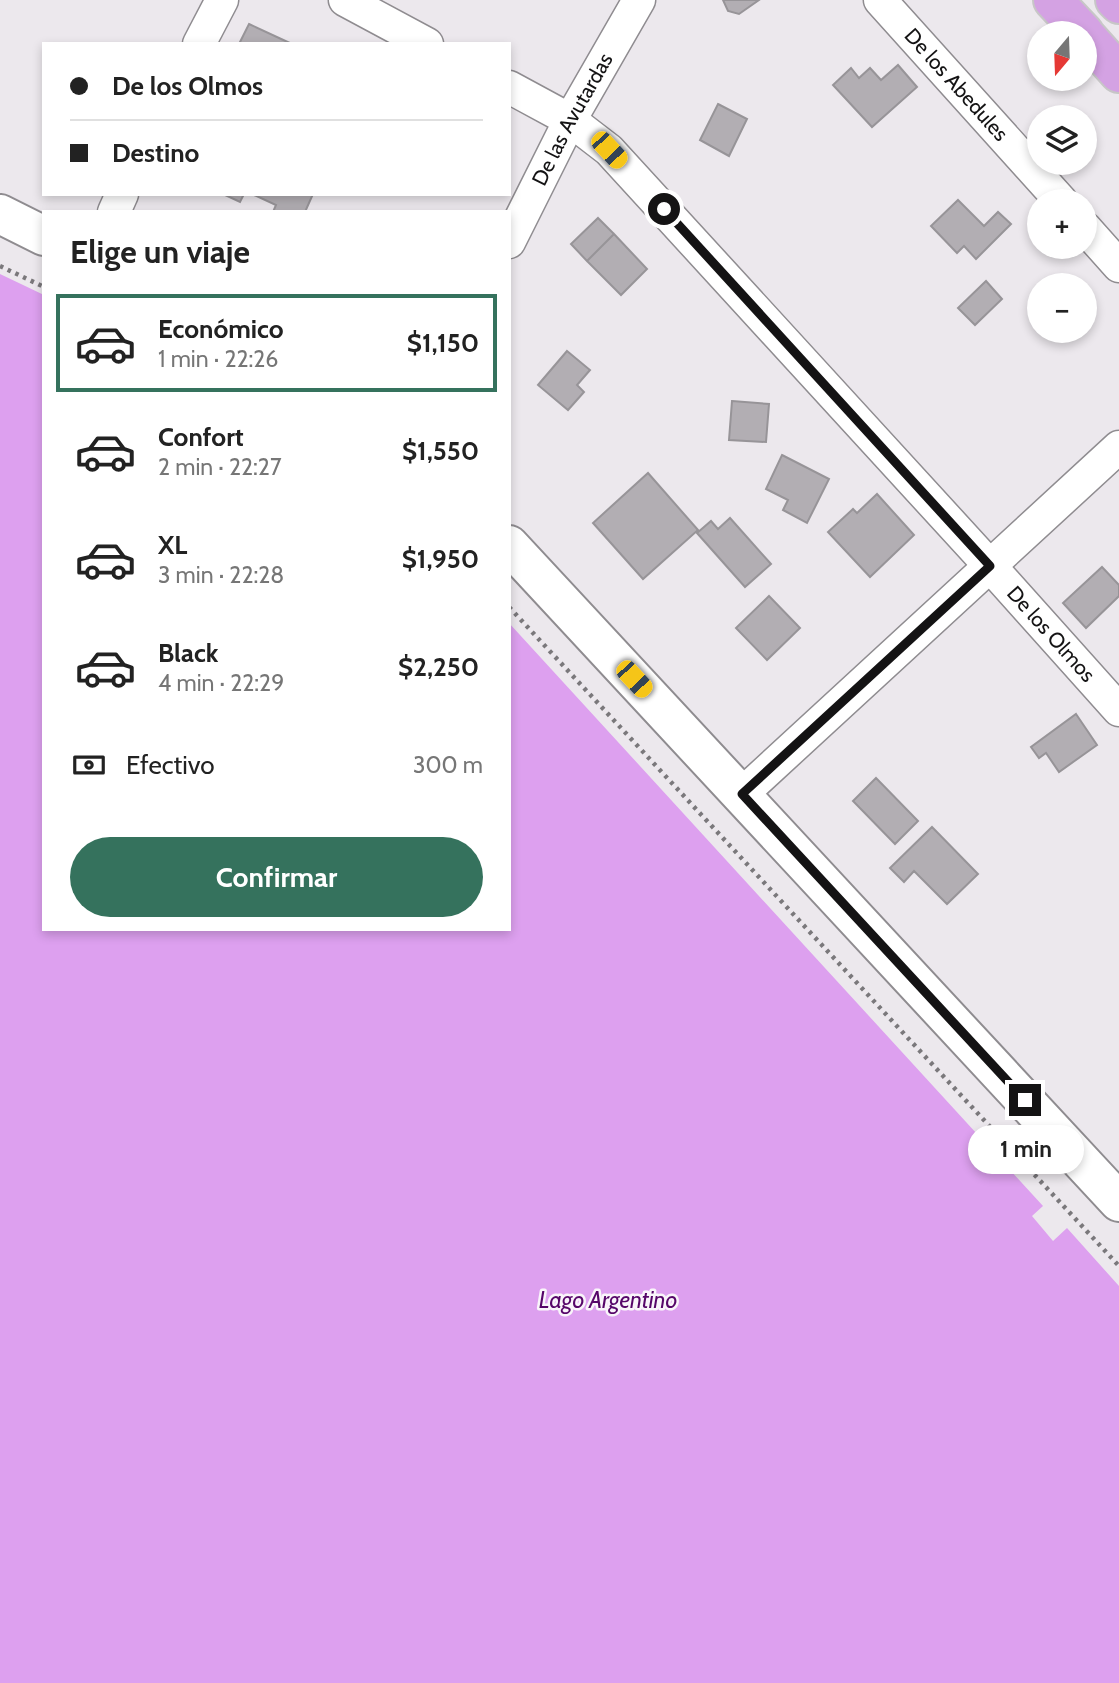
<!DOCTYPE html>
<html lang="es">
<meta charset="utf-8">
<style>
:root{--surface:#fff;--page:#f6f6f6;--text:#222;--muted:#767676;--line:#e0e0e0;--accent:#35725d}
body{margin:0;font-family:Cabin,sans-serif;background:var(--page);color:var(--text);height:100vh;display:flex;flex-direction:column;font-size:26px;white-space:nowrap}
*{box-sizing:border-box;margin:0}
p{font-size:23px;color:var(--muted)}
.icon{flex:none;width:38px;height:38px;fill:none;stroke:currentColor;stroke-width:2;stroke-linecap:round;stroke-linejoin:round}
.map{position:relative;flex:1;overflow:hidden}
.sheet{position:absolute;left:42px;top:210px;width:469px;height:721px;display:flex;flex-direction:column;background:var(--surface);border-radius:0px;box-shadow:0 4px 10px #0003}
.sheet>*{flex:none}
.banner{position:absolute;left:42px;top:42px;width:469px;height:154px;border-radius:0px;box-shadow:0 4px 10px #0003;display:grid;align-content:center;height:154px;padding:0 28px;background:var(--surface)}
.needle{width:46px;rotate:199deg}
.buttons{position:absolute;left:1027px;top:21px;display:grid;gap:14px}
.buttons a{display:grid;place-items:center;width:70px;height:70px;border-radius:50%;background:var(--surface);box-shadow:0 4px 10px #0003;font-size:35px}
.end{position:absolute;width:32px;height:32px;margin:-16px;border:9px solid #141314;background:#fff;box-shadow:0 0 0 4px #fff}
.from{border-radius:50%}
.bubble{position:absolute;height:49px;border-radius:24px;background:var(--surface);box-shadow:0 4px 10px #0003;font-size:23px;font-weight:700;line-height:49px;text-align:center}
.car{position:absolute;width:21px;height:42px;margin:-21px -10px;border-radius:9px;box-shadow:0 0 5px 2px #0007;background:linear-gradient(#f5c518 24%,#345 0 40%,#f5c518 0 76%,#345 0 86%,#f5c518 0)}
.banner b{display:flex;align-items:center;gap:24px;height:66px;font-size:26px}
.banner b+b{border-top:2px solid var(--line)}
.banner i{width:18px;height:18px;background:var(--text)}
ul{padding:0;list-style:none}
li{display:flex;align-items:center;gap:21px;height:98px;margin:0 14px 10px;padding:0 14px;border:4px solid transparent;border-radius:0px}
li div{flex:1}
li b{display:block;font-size:26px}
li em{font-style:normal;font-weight:700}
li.selected{border-color:var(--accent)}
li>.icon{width:63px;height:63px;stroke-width:1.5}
h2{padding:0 28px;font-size:32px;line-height:84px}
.pay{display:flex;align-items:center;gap:18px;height:77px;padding:0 28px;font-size:26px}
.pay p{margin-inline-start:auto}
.action{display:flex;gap:14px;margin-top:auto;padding:14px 28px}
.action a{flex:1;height:80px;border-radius:42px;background:var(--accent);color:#fff;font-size:28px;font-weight:700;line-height:80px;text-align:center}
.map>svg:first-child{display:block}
.water{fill:#dda0ef}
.building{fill:#b2aeb3;stroke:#979498;stroke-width:2}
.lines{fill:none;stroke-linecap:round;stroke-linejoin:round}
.street-casing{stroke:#8f8c90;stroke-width:35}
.secondary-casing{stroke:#8f8c90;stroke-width:42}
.primary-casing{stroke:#c7c6c7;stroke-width:42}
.path{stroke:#7a787b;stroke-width:4.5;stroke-dasharray:3.5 5;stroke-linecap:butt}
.street{stroke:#fff;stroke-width:32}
.secondary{stroke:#fff;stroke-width:38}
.primary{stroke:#d4a2e3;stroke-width:38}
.route{stroke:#141314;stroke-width:9}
.labels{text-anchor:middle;stroke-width:5;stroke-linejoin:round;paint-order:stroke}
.street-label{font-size:21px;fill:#141314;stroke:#f9f5fa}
.water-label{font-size:23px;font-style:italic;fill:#560669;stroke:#f9f5fa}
</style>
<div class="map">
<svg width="1119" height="1683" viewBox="0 0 1119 1683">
<rect width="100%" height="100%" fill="#ece8ed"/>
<!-- water -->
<path class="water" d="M 0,274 L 44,295 L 44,929 L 509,929 L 509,623 L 1043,1206 L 1032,1216 L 1053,1241 L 1067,1228 L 1119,1286 L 1119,1683 L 0,1683 Z"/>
<!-- building -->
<path class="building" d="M 723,0 L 759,0 L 739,14 L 728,11 Z
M 249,24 L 292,44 L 239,44 Z
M 898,65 L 917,87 L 872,127 L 833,85 L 851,68 L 859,78 L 870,68 L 881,80 Z
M 718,104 L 747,119 L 729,156 L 700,140 Z
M 223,194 L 244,194 L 240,202 Z
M 252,194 L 313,194 L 305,212 L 273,212 L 276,205 Z
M 958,200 L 984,226 L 998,212 L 1011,224 L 976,259 L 964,246 L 957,253 L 931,226 Z
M 598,218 L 614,234 L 587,261 L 571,244 Z
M 614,234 L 647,269 L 621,295 L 587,261 Z
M 986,281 L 1002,299 L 975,325 L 958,308 Z
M 567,351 L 590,370 L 577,385 L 584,392 L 568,410 L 538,385 Z
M 732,401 L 769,404 L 766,442 L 729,440 Z
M 782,455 L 829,479 L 807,523 L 783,510 L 788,500 L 766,489 Z
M 648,473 L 698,530 L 643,579 L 593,523 Z
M 877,494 L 914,535 L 870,577 L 828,532 L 853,509 L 857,513 Z
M 730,518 L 771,564 L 745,587 L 697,533 L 711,521 L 718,529 Z
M 1102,567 L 1119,585 L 1119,596 L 1086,628 L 1063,603 Z
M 769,596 L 800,628 L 767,660 L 736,628 Z
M 1076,714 L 1097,745 L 1059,772 L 1046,753 L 1039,758 L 1031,747 Z
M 876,778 L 918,821 L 895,844 L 853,801 Z
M 932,827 L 978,874 L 947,904 L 914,871 L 904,882 L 890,868 Z"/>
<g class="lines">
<defs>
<g id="street">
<path d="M 345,0 L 427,44"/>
<path id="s1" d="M 880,0 L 1061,201"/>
<path d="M 199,44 L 222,0"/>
<path id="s2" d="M 509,87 L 570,120 L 609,150 L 990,566 L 1119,710"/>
<path d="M 114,212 L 122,194"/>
<path d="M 1085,228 L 1119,266"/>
<path id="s3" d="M 509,242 L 570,120 L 639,0"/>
<path d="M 742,794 L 1119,447"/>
</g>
<path id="secondary" d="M 0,214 L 44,236
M 509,545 L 1119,1202"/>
<path id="primary" d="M 1053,0 L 1084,33
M 1115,0 L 1119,4
M 1085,35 L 1119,73"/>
</defs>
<!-- street casing -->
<use href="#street" class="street-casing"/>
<!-- secondary casing -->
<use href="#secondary" class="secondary-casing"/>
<!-- primary casing -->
<use href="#primary" class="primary-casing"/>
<!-- path -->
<path class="path" d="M 0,266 L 44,287
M 509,607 L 1119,1266"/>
<!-- street -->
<use href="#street" class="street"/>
<!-- secondary -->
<use href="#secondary" class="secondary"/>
<!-- primary -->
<use href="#primary" class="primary"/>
</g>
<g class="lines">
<!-- route -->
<path class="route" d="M 664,209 L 990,566 L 742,794 L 1025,1100"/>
</g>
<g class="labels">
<!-- street labels -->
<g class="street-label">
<text dy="7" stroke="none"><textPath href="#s1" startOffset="114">De los Abedules</textPath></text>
<text dy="7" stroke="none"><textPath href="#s3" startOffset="138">De las Avutardas</textPath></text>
<text dy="7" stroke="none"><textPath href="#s2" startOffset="774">De los Olmos</textPath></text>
</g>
<!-- water labels -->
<g class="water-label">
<text x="608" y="1308">Lago Argentino</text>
</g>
</g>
</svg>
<div class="buttons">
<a><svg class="needle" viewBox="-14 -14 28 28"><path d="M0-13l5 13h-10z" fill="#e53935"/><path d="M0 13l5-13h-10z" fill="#767676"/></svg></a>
<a><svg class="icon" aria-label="layers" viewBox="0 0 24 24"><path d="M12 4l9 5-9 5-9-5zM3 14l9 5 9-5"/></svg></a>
<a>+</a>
<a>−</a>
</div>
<i class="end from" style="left:664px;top:209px"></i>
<i class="end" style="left:1025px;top:1100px"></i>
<div class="bubble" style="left:968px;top:1125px;width:116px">1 min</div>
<i class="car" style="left:609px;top:150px;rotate:137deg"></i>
<i class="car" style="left:634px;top:679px;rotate:137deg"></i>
<div class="banner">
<b><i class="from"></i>De los Olmos</b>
<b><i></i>Destino</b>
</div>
<section class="sheet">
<h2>Elige un viaje</h2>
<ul>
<li class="selected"><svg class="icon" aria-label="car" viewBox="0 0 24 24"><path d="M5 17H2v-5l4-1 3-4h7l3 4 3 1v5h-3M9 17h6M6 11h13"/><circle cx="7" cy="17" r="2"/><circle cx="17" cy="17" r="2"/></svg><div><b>Económico</b><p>1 min · 22:26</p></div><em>$1,150</em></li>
<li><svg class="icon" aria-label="car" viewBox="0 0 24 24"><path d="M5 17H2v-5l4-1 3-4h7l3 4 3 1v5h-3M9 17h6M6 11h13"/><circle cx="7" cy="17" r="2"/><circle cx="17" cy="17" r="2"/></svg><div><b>Confort</b><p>2 min · 22:27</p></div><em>$1,550</em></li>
<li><svg class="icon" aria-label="car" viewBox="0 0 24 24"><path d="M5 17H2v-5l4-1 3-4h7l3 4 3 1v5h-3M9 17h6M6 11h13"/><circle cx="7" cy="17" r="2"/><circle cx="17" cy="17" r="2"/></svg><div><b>XL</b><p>3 min · 22:28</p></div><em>$1,950</em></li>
<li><svg class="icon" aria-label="car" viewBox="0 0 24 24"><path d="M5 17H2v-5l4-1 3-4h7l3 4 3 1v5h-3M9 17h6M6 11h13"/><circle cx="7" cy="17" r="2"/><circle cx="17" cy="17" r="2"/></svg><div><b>Black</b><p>4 min · 22:29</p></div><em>$2,250</em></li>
</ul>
<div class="pay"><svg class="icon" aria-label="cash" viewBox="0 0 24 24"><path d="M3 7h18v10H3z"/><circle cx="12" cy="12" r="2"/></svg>Efectivo<p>300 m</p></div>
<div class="action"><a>Confirmar</a></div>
</section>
</div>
